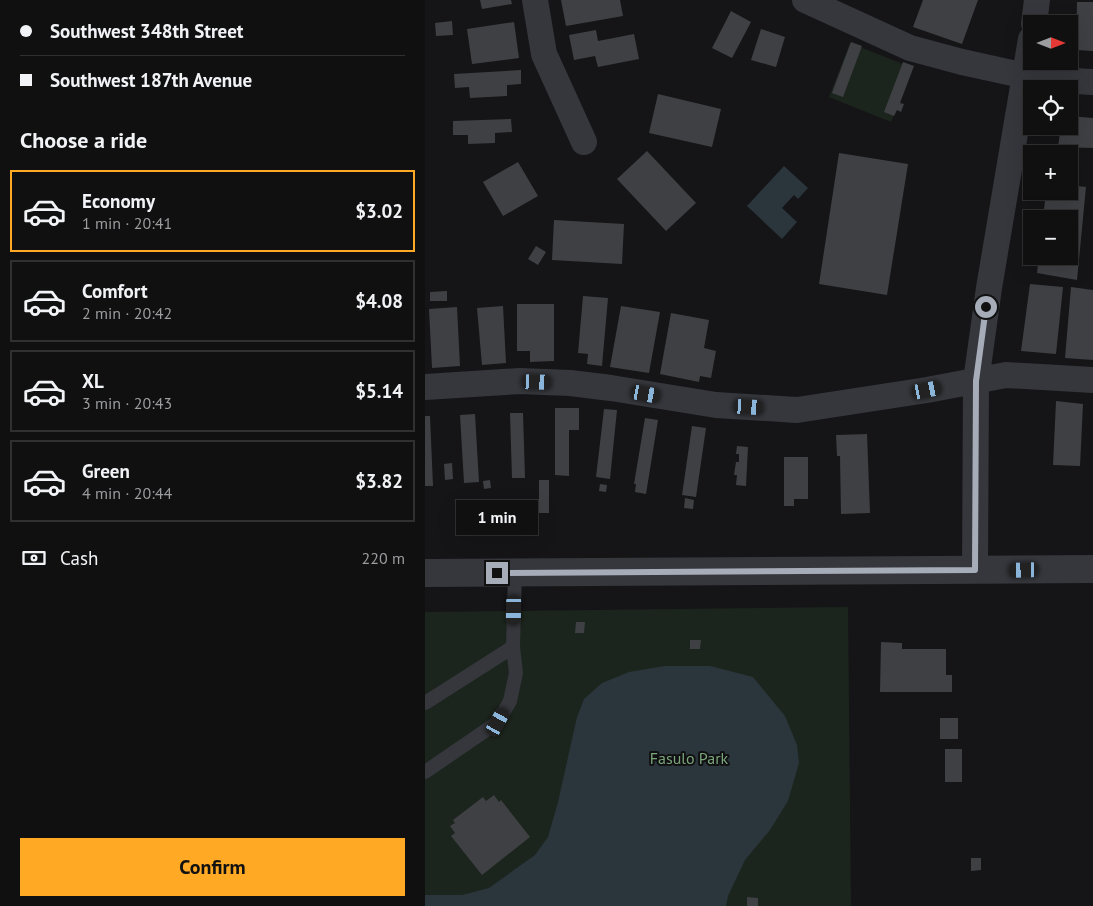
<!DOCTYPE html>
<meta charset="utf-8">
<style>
:root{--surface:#101011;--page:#19191a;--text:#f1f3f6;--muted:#9c9d9f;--line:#303031;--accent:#ffa925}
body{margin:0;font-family:"PT Sans",sans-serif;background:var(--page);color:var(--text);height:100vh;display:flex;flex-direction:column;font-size:19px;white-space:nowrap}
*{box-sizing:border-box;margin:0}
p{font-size:16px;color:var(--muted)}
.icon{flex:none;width:28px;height:28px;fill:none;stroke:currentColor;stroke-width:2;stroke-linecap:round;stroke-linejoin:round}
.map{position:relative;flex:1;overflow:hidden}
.details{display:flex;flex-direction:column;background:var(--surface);width:425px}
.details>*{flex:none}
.hud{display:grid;align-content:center;height:110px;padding:0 20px;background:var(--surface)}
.needle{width:32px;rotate:90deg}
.fabs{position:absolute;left:598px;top:15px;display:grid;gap:10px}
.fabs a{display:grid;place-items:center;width:55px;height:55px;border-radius:0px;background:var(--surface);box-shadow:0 5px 20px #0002,0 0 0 1px var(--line);font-size:25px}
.end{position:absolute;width:22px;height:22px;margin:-11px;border:6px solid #a6acb8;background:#111;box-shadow:0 0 0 2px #111}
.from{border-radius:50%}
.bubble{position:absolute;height:35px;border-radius:0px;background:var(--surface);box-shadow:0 5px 20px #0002,0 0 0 1px var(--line);font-size:16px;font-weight:700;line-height:35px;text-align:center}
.car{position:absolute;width:15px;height:30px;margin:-15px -8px;border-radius:6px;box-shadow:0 0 4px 1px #0007;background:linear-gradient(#222 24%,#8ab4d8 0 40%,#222 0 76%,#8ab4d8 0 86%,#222 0)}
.hud b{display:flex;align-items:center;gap:18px;height:48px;font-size:19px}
.hud b+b{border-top:1px solid var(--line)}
.hud i{width:12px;height:12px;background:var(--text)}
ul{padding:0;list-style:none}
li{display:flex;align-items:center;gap:15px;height:82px;margin:0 10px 8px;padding:0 10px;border:2px solid var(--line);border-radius:0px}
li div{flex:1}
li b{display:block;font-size:19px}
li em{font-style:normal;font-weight:700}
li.active{border-color:var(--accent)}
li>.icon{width:45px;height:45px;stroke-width:1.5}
h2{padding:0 20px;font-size:22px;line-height:60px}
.pay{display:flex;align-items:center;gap:12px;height:55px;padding:0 20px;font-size:19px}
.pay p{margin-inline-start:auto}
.primary-button{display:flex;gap:10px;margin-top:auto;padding:10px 20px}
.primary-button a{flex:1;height:58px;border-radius:0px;background:var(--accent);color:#111;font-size:20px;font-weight:700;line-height:58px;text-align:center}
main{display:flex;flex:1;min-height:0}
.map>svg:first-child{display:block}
.green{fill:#1c251d}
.water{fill:#2a353c}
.building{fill:#3f4044}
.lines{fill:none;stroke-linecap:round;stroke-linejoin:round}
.service{stroke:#35373c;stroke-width:14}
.minor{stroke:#35373c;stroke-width:26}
.tertiary{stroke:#35373c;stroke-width:28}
.route{stroke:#a6acb8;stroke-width:6}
.labels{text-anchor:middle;stroke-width:4;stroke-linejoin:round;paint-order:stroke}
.park-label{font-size:16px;fill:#7ba57b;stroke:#101012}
</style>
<main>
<section class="details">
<div class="hud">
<b><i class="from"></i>Southwest 348th Street</b>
<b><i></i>Southwest 187th Avenue</b>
</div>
<h2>Choose a ride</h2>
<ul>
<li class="active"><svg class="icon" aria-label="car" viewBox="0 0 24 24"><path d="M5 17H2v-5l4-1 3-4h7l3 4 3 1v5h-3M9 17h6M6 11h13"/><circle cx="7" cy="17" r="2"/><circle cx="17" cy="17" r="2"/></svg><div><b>Economy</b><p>1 min · 20:41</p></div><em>$3.02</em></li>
<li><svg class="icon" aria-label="car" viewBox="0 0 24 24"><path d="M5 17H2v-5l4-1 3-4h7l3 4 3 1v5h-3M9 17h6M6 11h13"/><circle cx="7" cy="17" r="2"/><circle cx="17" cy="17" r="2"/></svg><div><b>Comfort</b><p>2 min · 20:42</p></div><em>$4.08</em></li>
<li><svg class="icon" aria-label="car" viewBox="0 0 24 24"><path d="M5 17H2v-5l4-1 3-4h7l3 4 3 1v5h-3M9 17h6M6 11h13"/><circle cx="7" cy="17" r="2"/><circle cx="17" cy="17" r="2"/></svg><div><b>XL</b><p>3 min · 20:43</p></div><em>$5.14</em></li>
<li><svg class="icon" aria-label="car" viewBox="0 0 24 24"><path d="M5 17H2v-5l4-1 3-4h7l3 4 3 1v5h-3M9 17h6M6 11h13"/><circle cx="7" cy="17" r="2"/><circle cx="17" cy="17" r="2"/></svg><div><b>Green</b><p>4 min · 20:44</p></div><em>$3.82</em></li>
</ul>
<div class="pay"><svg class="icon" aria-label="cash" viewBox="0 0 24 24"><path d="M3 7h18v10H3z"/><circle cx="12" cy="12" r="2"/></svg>Cash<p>220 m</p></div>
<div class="primary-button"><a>Confirm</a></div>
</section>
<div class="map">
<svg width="668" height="906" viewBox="0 0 668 906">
<rect width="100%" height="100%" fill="#151517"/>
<!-- green -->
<path class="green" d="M 425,43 L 488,68 L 466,122 L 404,97 Z
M 423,607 L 426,906 L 0,906 L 0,612 Z"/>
<!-- water -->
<path class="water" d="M 359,166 L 383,188 L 373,199 L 369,195 L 357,208 L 372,222 L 357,239 L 322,206 Z
M 240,666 L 285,666 L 328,677 L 360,716 L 372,745 L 374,763 L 363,801 L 345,830 L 320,860 L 303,896 L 301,906 L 0,906 L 0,895 L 37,895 L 64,888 L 110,855 L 123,837 L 133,802 L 152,717 L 159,699 L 177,683 L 204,672 Z"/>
<!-- building -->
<path class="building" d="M 55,0 L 86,0 L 87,4 L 57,9 Z
M 136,0 L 195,0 L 198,16 L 141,26 Z
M 498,0 L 553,0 L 537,44 L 488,27 Z
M 652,2 L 668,2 L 668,51 L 651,50 Z
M 306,11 L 326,22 L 307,58 L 287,48 Z
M 27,21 L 28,35 L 11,36 L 10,23 Z
M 89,22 L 94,58 L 47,64 L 42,29 Z
M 336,29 L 360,37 L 351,67 L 326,60 Z
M 171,30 L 173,41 L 209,34 L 214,59 L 173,67 L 170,56 L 149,60 L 144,35 Z
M 426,42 L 437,46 L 418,97 L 407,93 Z
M 478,62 L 489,66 L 475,103 L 479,104 L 476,112 L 472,110 L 469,116 L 459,112 Z
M 96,70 L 96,84 L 82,85 L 82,96 L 45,98 L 44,87 L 30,88 L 29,74 Z
M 233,94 L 296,109 L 287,147 L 224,133 Z
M 644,116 L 668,118 L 668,148 L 633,147 L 636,126 L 644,126 Z
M 86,119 L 87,132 L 70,133 L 70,143 L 43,144 L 43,135 L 28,135 L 28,121 Z
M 222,151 L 271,203 L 241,231 L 192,179 Z
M 414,153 L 483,164 L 462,295 L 394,284 Z
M 93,162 L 113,196 L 78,216 L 58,182 Z
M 644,185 L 661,187 L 652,280 L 612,273 L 614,256 L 644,256 L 644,219 L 618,219 L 621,191 L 644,191 Z
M 129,220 L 199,224 L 197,264 L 127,260 Z
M 111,246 L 121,252 L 113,265 L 103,259 Z
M 605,284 L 638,287 L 631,354 L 596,351 Z
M 646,287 L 668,290 L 668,360 L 640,358 Z
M 22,291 L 22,301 L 5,301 L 5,292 Z
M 158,296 L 183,298 L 177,366 L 162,364 L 163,354 L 153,353 Z
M 92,304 L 129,304 L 129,361 L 105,362 L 105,351 L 92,351 Z
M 78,306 L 81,363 L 57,365 L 52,308 Z
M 196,306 L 235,312 L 224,373 L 185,367 Z
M 32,307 L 35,366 L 7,368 L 4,309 Z
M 246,313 L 284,320 L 279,348 L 291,351 L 286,378 L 275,376 L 274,382 L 235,374 Z
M 631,401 L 658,404 L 655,466 L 628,465 Z
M 130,408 L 154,408 L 154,430 L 144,430 L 144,476 L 130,475 Z
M 179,409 L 192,410 L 185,479 L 171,477 Z
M 85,413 L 98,413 L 100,478 L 87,478 Z
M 50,414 L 54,482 L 39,483 L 35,415 Z
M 0,416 L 5,416 L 8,486 L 0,486 Z
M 220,418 L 233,420 L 221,494 L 210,492 L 211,484 L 209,484 Z
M 267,426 L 281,428 L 271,497 L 257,495 Z
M 442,434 L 445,513 L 416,514 L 415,456 L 412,456 L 411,435 Z
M 312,446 L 323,447 L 321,486 L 311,485 L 312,475 L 309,475 L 311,462 L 314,462 L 314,454 L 311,454 Z
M 359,457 L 383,457 L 383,499 L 369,499 L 369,506 L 359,506 Z
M 27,463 L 28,479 L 20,480 L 19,464 Z
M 65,480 L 66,488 L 59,489 L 58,481 Z
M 114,480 L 124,480 L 124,513 L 114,513 Z
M 175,484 L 182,485 L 181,492 L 174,491 Z
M 260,498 L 269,500 L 268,509 L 259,508 Z
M 151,622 L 160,622 L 159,633 L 150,633 Z
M 265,640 L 276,640 L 275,649 L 265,649 Z
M 456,642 L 477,643 L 477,649 L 521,649 L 521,675 L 527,675 L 527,692 L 455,692 Z
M 515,718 L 533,718 L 533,739 L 515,739 Z
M 520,749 L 537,749 L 537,782 L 520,782 Z
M 69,795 L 74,802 L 76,800 L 105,837 L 57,875 L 26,836 L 30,833 L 25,826 L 30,823 L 28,820 L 58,797 L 61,801 Z
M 546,858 L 556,858 L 556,870 L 546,871 Z
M 322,897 L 333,898 L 333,906 L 322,906 Z"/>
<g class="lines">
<!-- service -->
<path class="service" d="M 0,703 L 88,647
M 0,772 L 73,722 L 85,701 L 91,673 L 88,647 L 90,573"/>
<!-- minor -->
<path class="minor" d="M 110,0 L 119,54 L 159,142
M 380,0 L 485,48 L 537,62 L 601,76 L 631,80 L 668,82
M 609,24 L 612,0
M 0,387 L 95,381 L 145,383 L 186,388 L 291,405 L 372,410 L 502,390 L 581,375 L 668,380
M 550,570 L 551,381 L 564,288 L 606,39"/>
<!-- tertiary -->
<path class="tertiary" d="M 0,573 L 668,569"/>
</g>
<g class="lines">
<!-- route -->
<path class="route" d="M 72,573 L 550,570 L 551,381 L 561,307"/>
</g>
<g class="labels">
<!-- park labels -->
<g class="park-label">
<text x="264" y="764">Fasulo Park</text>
</g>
</g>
</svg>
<div class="fabs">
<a><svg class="needle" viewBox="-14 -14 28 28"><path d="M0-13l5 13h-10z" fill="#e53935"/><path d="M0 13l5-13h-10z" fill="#9c9d9f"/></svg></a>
<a><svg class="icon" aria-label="locate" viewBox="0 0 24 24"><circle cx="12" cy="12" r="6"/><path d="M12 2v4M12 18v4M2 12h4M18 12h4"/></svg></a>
<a>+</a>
<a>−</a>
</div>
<i class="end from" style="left:561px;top:307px"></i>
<i class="end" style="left:72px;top:573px"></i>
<div class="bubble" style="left:31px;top:500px;width:82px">1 min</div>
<i class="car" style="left:112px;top:382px;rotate:92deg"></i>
<i class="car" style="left:502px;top:390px;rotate:79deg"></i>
<i class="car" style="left:221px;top:394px;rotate:100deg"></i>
<i class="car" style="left:324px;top:407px;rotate:93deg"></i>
<i class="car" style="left:599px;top:570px;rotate:269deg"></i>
<i class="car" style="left:89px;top:610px;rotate:181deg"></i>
<i class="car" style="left:73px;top:722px;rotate:29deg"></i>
</div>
</main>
